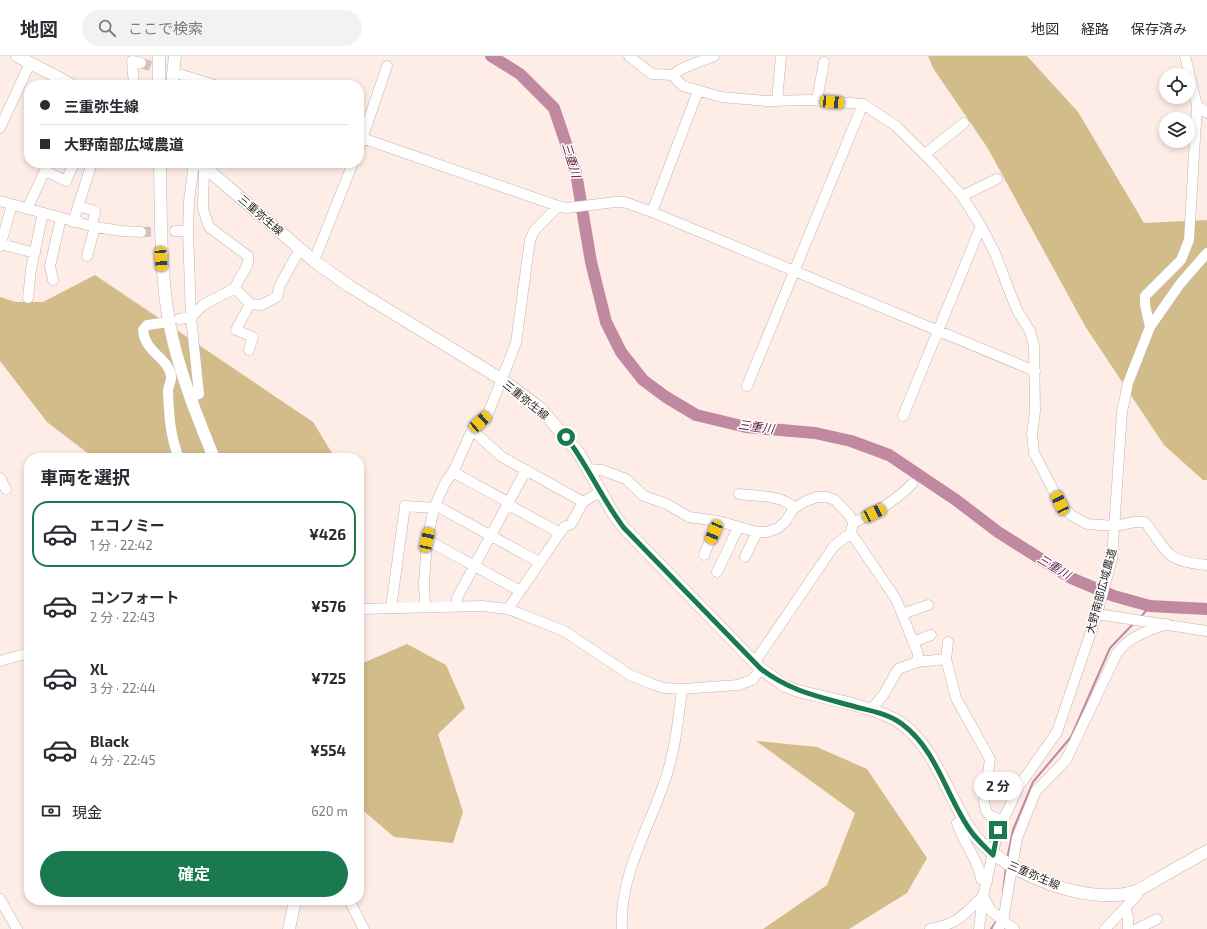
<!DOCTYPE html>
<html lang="ja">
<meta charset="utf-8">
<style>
:root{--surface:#fff;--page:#f2f2f3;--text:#2b2b33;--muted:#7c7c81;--line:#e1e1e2;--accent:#1b794f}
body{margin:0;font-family:"Exo 2","Noto Sans JP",sans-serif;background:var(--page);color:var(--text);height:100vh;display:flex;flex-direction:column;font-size:15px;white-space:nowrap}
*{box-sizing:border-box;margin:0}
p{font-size:13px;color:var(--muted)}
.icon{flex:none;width:22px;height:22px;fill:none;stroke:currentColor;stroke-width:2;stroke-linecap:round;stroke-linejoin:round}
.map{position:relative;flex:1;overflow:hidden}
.drawer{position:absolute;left:24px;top:397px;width:340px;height:452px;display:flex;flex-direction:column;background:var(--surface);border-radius:16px;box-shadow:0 2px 6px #0003}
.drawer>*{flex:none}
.hud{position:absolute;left:24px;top:24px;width:340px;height:88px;border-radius:16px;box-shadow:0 2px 6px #0003;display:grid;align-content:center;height:88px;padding:0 16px;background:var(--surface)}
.buttons{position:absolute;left:1159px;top:12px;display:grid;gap:8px}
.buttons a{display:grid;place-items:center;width:36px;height:36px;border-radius:50%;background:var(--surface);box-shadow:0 2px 6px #0003;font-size:20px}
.end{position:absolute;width:18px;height:18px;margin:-9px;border:5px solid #1b794f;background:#fff;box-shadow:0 0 0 2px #fff}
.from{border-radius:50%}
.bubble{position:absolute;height:28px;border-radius:14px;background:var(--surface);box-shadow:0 2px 6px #0003;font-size:13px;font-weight:700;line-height:28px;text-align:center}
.car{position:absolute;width:12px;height:24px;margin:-12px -6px;border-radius:5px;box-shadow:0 0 3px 1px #0007;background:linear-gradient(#f5c518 24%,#345 0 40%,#f5c518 0 76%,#345 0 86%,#f5c518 0)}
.hud b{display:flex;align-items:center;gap:14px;height:38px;font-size:15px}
.hud b+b{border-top:1px solid var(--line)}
.hud i{width:10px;height:10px;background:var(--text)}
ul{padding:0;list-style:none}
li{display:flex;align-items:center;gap:12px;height:66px;margin:0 8px 6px;padding:0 8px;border:2px solid transparent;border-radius:16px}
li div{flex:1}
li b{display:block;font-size:15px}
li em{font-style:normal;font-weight:700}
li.on{border-color:var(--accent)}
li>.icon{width:36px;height:36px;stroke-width:1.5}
h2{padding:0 16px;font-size:18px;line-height:48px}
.pay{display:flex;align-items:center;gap:10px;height:44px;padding:0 16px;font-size:15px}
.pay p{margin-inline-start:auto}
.primary-button{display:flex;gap:8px;margin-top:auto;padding:8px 16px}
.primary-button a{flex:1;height:46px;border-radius:24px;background:var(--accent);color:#fff;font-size:16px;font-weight:700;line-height:46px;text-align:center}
header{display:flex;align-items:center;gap:24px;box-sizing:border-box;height:56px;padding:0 20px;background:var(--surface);border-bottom:1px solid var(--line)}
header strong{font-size:19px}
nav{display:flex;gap:22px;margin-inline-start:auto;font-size:14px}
.search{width:280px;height:36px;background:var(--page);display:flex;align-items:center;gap:10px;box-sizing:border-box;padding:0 14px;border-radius:22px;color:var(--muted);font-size:15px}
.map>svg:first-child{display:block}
.green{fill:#d2bc8a}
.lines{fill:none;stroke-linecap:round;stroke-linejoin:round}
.stream{stroke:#c088a1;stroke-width:2}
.river{stroke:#c088a1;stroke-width:12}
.minor-tunnel{stroke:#d3c3be;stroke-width:10;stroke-dasharray:10 5;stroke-linecap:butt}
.minor-casing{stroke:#c4b3ad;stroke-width:11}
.major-casing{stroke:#c4b3ad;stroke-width:13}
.minor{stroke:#fff;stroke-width:10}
.major{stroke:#fff;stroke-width:12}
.route{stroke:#1b794f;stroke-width:5}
.labels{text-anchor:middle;stroke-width:3;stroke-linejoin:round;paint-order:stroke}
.street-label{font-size:11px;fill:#261f1d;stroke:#fff}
.water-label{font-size:12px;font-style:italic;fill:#5f1c40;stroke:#fff}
</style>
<header>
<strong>地図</strong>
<div class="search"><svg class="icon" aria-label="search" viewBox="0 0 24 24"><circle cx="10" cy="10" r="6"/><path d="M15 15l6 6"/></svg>ここで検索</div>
<nav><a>地図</a><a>経路</a><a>保存済み</a></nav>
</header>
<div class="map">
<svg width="1207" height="873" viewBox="0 0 1207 873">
<rect width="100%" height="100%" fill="#feece6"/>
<!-- green -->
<path class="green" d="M 928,0 L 1027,0 L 1078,56 L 1144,167 L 1207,164 L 1207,424 L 1203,424 L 1164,389 L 1085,270 L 987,91 L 933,12 Z
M 95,219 L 313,366 L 335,402 L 94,402 L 47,366 L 0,305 L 0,241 L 16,246 L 43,246 Z
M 407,588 L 446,609 L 465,652 L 438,678 L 463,756 L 453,787 L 394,781 L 359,751 L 359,611 L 363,607 Z
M 756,685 L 817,691 L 867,713 L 927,802 L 907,837 L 849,873 L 763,873 L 827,829 L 855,757 Z"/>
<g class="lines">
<!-- stream -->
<path class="stream" d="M 1140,562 L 1150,550
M 1007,803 L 1013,774 L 1033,726 L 1071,681 L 1110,592 L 1134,567
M 1003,836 L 1006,811
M 991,873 L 997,864"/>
<!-- river -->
<path class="river" d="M 491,0 L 520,18 L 554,52 L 576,117 L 591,206 L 606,266 L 621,296 L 643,324 L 666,341 L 696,359 L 746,371 L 815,377 L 851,385 L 889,399 L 956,444 L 998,476 L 1071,522 L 1114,540 L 1150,550 L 1207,553"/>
<!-- minor-tunnel -->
<path class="minor-tunnel" d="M 141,7 L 179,19
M 141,176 L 175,175"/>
<defs>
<path id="minor" d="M 629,0 L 652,18 L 672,19 L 683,30 L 721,41 L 766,45 L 811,44 L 863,48 L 896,70 L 934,108 L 962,140 L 981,170 L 995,197 L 1010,237 L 1018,256 L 1030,275 L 1034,290 L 1035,355 L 1032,378 L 1034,397 L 1060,447 L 1071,459 L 1087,468 L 1115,470 L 1135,466 L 1145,466 C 1169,497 1164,505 1207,509
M 182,19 L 215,29
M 672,19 L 683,12 L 714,0
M 134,29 L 132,5 L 141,7
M 817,44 L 824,6
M 777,45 L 781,0
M 1197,49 L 1207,57
M 0,72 L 30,7
M 359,81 L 558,150 L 567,152 L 615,146 L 624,146 L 652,156 L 1035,315
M 359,92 L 387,10
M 925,98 L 964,67
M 204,111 L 203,153 L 209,171 L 248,200 C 251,211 238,221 235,232 L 250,248
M 45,115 L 66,125 L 74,107
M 962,140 L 997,123
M 0,145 L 95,171 L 87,200
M 78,150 L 95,155 L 92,170
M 27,153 L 48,108
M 652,156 L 698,35
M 73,166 L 92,107
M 95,171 L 122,175 L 141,176
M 175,175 L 188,175 L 189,145 L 194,107
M 188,175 L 191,261 L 199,338 L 190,341
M 1,188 L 35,197
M 0,190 L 12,149
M 314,205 L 353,107
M 53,224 L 50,210 L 61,162
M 28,242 L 31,213 L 43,157
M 179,263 L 191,261 L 203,249 L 235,232
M 162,267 L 147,269 L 143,274 C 145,297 168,301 171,320 C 172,325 168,330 168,335 C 169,358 170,381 179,402
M 1150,271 L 1145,249 L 1145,240 L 1181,204 L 1189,184 L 1197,49 L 1185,0
M 249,294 L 253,281 L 236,274 L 250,248 L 261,249 L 277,241 L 280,229 L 300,193
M 747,330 L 863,48
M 903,360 L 981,170
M 472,374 L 502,401 L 583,446
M 588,413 L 602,414 L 626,423 L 644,440 L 667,448 L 689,461 L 718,465 L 757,476 L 767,476 L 778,472 L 785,466 L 794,452 L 806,445 L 817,441 L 827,441 L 835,444 L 850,460 L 853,467 L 851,477 L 834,490 L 754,607
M 453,416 L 508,446
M 0,422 L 6,433
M 739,438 C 757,440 782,439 794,452
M 507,448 L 560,477
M 435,449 L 539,506
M 853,467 C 877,455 893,447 912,428
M 851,477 L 896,543 L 918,598 L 917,606 L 898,613 L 884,638 L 871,654
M 427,484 L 520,535
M 704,499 L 718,465
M 745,501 L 757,476
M 717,516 L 738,472
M 425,551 L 424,527 L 427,484 L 434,452 L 445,427 L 453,416 L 472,374 L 488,358 L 516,287 L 530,184 L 534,175 L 558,150
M 456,551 L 457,542 L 526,414
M 391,552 L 405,450 L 434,452
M 359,553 L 482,550 L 508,553 L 564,575 L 630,619 L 652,628 L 664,632 L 682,633 L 738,629 L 752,624 L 761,613
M 508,553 L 564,471 L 571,468 L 583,446 L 600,436
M 902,558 L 928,549
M 1097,558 L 1207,575
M 913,586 L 931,579
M 946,603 L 956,642 L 990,703 L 984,746 L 986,755 L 990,760 L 1003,764
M 0,605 L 29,597
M 917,606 L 946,603 L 948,586
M 964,763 L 957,767 C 963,787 978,802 981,823 L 987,825
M 0,843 L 17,873
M 349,844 L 364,873
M 1125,852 L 1128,861 L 1128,873
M 622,873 C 619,821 648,774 664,727 C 675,697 678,665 682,633
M 930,873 C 960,867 962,860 983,840 L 991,855 L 1014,873
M 979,873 L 983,840 L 998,775 L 1019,730 L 1057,676 L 1097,558 L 1112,503 L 1122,356 L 1128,327 L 1150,271 L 1180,228 L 1207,197
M 998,873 L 1003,865 L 1017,782 L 1036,735 L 1066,704 L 1117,597 C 1130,580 1147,575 1167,568
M 1105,873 L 1137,839 L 1136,835
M 1137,873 L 1157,863"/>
<path id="major" d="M 17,0 L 72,29
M 159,0 L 159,29
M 172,29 L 175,0
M 160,107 C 161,160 160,213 169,266 C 178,313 196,358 214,402
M 200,107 L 314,205 L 349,230 L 501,323 L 540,352 L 578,396 L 613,457 L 624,472 L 761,613 L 785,630 L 798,635 C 825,642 881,652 902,668 C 936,693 947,739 970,773 C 997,815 1088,852 1136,835 C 1142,833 1149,828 1154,825 C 1172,815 1189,805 1207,795
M 289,873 L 295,844"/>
</defs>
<!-- minor casing -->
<use href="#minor" class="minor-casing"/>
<!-- major casing -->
<use href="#major" class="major-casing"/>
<!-- minor -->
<use href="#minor" class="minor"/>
<!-- major -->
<use href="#major" class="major"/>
</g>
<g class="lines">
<!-- route -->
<path class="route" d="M 566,381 C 588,410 602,443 624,472 L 761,613 C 791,636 821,641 856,651 C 872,655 889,658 902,668 C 937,694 946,740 970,774 C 976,783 985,791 993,799 L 998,774"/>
</g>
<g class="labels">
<!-- street labels -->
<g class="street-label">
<text transform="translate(261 159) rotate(41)" y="4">三重弥生線</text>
<text transform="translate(526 344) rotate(39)" y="4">三重弥生線</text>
<text transform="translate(1101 535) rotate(-75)" y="4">大野南部広域農道</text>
<text transform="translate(1034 819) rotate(23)" y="4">三重弥生線</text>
</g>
<!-- water labels -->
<g class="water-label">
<text transform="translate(571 104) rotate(73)" y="4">三重川</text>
<text transform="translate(756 371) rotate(8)" y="4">三重川</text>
<text transform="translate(1054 511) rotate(31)" y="4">三重川</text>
</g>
</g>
</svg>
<div class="buttons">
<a><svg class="icon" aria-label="locate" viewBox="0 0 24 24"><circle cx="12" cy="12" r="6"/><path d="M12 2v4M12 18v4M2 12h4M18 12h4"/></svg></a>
<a><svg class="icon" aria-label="layers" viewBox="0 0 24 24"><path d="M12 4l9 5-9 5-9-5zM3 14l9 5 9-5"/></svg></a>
</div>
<i class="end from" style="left:566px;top:381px"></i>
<i class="end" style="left:998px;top:774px"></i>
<div class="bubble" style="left:974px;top:716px;width:48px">2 分</div>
<i class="car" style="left:832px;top:46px;rotate:95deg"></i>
<i class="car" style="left:161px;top:203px;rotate:176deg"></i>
<i class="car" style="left:480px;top:366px;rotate:48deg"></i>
<i class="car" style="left:1060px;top:447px;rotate:335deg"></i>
<i class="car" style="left:874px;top:457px;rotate:64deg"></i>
<i class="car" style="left:714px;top:476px;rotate:203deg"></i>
<i class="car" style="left:427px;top:484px;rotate:12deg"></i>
<div class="hud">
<b><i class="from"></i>三重弥生線</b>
<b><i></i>大野南部広域農道</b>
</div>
<section class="drawer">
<h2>車両を選択</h2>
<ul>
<li class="on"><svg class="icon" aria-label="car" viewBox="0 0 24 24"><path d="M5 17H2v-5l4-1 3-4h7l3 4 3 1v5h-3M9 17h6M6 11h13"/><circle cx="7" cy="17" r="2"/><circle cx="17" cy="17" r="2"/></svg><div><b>エコノミー</b><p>1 分 · 22:42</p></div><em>¥426</em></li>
<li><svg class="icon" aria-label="car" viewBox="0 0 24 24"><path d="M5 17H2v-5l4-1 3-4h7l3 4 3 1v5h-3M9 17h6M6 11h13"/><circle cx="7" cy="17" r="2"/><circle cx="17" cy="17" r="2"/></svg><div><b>コンフォート</b><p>2 分 · 22:43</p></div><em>¥576</em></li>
<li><svg class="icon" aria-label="car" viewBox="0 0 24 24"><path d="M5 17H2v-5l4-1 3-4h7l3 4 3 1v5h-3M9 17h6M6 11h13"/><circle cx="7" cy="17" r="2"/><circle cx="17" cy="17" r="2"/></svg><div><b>XL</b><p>3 分 · 22:44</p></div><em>¥725</em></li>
<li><svg class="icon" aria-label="car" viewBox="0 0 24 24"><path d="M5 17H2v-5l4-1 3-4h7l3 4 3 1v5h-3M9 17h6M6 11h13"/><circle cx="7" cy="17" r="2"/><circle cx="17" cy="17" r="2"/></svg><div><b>Black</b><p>4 分 · 22:45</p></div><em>¥554</em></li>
</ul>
<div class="pay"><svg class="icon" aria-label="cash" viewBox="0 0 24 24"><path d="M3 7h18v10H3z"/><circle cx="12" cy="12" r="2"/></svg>現金<p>620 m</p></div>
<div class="primary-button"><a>確定</a></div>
</section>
</div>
